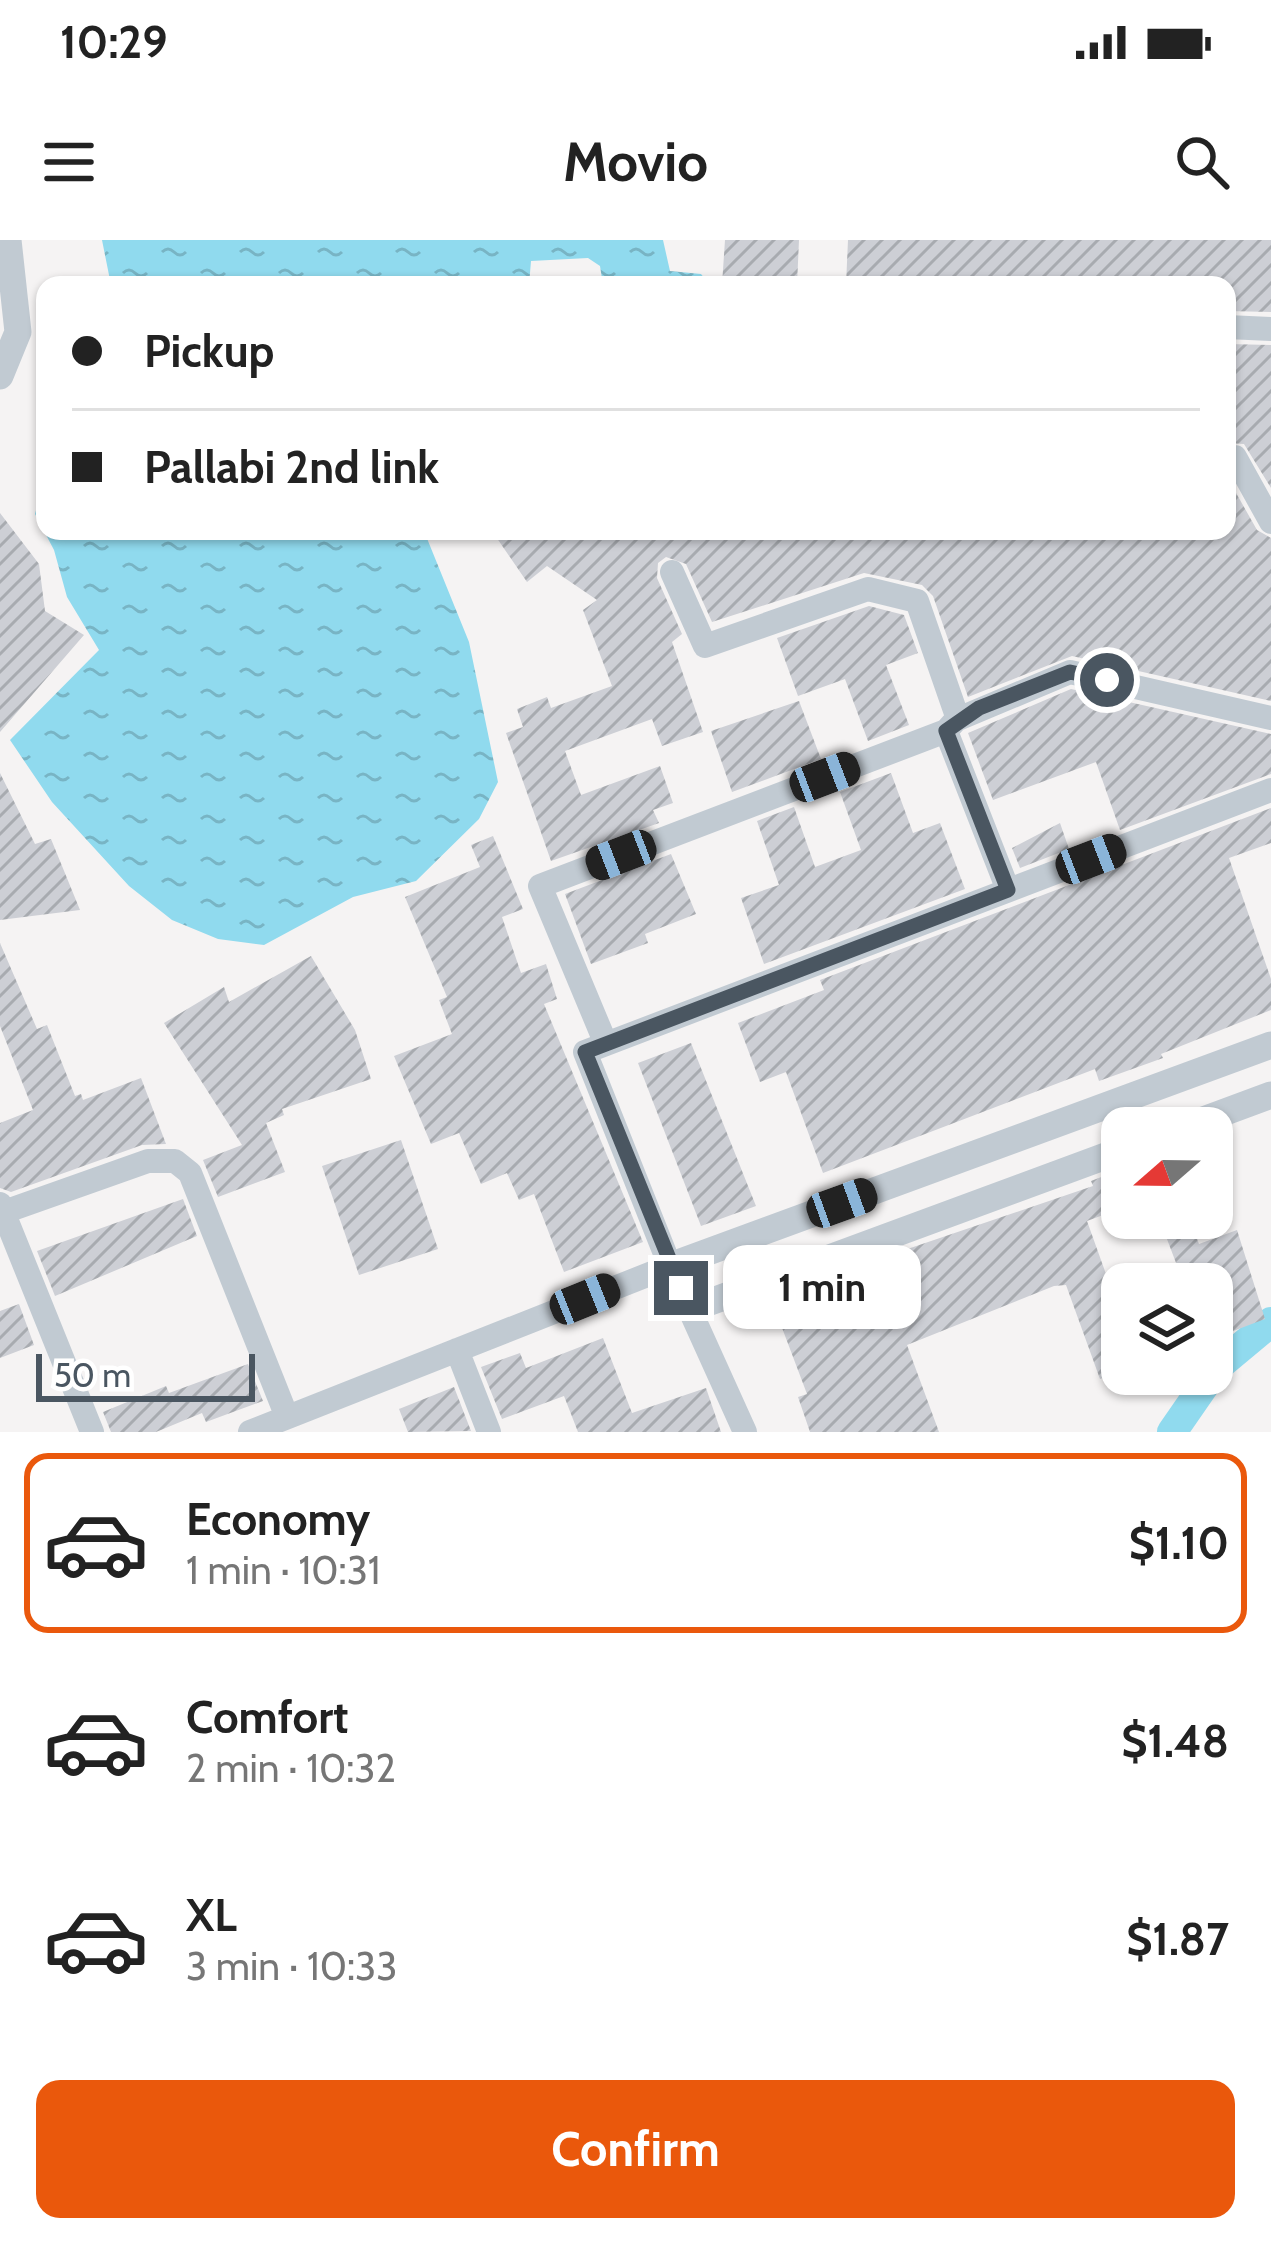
<!DOCTYPE html>
<meta charset="utf-8">
<style>
:root{--surface:#fff;--page:#f6f6f6;--text:#222;--muted:#767676;--line:#e0e0e0;--accent:#ea580c}
body{margin:0;font-family:Cabin,sans-serif;background:var(--page);color:var(--text);height:100vh;display:flex;flex-direction:column;font-size:45px;white-space:nowrap}
*{box-sizing:border-box;margin:0}
p{font-size:39px;color:var(--muted)}
.icon{flex:none;width:66px;height:66px;fill:none;stroke:currentColor;stroke-width:2;stroke-linecap:round;stroke-linejoin:round}
.map{position:relative;height:1192px;overflow:hidden}
.sheet{display:flex;flex-direction:column;background:var(--surface);flex:1}
.sheet>*{flex:none}
.top-card{position:absolute;left:36px;top:36px;width:1200px;height:264px;border-radius:24px;box-shadow:0 3px 9px #0004;display:grid;align-content:center;height:264px;padding:0 36px;background:var(--surface)}
.needle{width:78px;rotate:250deg}
.buttons{position:absolute;left:1101px;top:867px;display:grid;gap:24px}
.buttons a{display:grid;place-items:center;width:132px;height:132px;border-radius:24px;background:var(--surface);box-shadow:0 3px 9px #0004;font-size:60px}
.scale{position:absolute;left:36px;bottom:30px;width:219px;box-sizing:border-box;padding-left:12px;border:6px solid #4a5661;border-top:0;font-size:33px;line-height:42px;white-space:nowrap;color:#4a5661;-webkit-text-stroke:9px #fff;paint-order:stroke}
.end{position:absolute;width:54px;height:54px;margin:-27px;border:15px solid #4a5661;background:#fff;box-shadow:0 0 0 6px #fff}
.from{border-radius:50%}
.bubble{position:absolute;height:84px;border-radius:24px;background:var(--surface);box-shadow:0 3px 9px #0004;font-size:39px;font-weight:800;line-height:84px;text-align:center}
.car{position:absolute;width:36px;height:72px;margin:-36px -18px;border-radius:15px;box-shadow:0 0 9px 3px #0007;background:linear-gradient(#222 24%,#8ab4d8 0 40%,#222 0 76%,#8ab4d8 0 86%,#222 0)}
.top-card b{display:flex;align-items:center;gap:42px;height:114px;font-size:45px}
.top-card b+b{border-top:3px solid var(--line)}
.top-card i{width:30px;height:30px;background:var(--text)}
ul{padding:21px 0 0;list-style:none}
li{display:flex;align-items:center;gap:36px;height:180px;margin:0 24px 18px;padding:0 12px;border:6px solid transparent;border-radius:24px}
li div{flex:1}
li b{display:block;font-size:45px}
li em{font-style:normal;font-weight:800}
li.on{border-color:var(--accent)}
li>.icon{width:108px;height:108px;stroke-width:1.5}
.action{display:flex;gap:24px;margin-top:auto;padding:24px 36px}
.action a{flex:1;height:138px;border-radius:24px;background:var(--accent);color:#fff;font-size:48px;font-weight:800;line-height:138px;text-align:center}
.status{display:flex;justify-content:space-between;align-items:center;height:84px;padding:0 60px;background:var(--surface);direction:ltr}
.status svg{height:33px;fill:currentColor}
header{display:flex;justify-content:space-between;align-items:center;height:156px;padding:0 36px;background:var(--surface);font-size:54px;font-weight:800}
.map>svg:first-child{display:block}
.water{fill:url(#water-ripples)}
.lines{fill:none;stroke-linecap:round;stroke-linejoin:round}
.canal{stroke:#90daee;stroke-width:30}
.building{fill:url(#building-hatch)}
.minor{stroke:#c1cad2;stroke-width:24}
.tertiary{stroke:#c1cad2;stroke-width:27}
.route{stroke:#4a5661;stroke-width:15}
</style>
<div class="status"><b>10:29</b><svg viewBox="0 0 49 12"><path d="M0 12V9h3v3zM5 12V6h3v6zM10 12V3h3v9zM15 12V0h3v12zM26 1h20v11H26zM47 4h2v5h-2z"/></svg></div>
<header><svg class="icon" aria-label="menu" viewBox="0 0 24 24"><path d="M4 6h16M4 12h16M4 18h16"/></svg>Movio<svg class="icon" aria-label="search" viewBox="0 0 24 24"><circle cx="10" cy="10" r="6"/><path d="M15 15l6 6"/></svg></header>
<div class="map">
<svg width="1271" height="1192" viewBox="0 0 1271 1192">
<defs>
<pattern id="water-ripples" width="26" height="14" patternUnits="userSpaceOnUse" patternTransform="scale(3)"><rect width="26" height="14" fill="#90daee"/><path d="M2 4q2-2 4 0t4 0M15 11q2-2 4 0t4 0" fill="none" stroke="#78b4c4"/></pattern>
<pattern id="building-hatch" width="6" height="6" patternUnits="userSpaceOnUse" patternTransform="scale(3)"><rect width="6" height="6" fill="#cdcfd5"/><path d="M-1 1l2-2M0 6l6-6M5 7l2-2" fill="none" stroke="#a8abb0"/></pattern>
</defs>
<rect width="100%" height="100%" fill="#f5f3f3"/>
<!-- water -->
<path class="water" d="M 102,0 L 663,0 L 670,31 L 701,34 L 710,45 L 603,45 L 600,26 L 588,18 L 531,21 L 529,45 L 111,45 Z
M 45,237 L 45,291 L 424,291 L 469,402 L 498,542 L 479,579 L 416,641 L 353,657 L 264,705 L 218,699 L 172,680 L 129,646 L 52,562 L 10,500 L 99,410 L 67,357 L 54,310 L 35,274 Z"/>
<g class="lines">
<!-- canal -->
<path class="canal" d="M 1172,1192 L 1217,1127 L 1271,1082"/>
</g>
<!-- building -->
<path class="building" d="M 725,0 L 799,0 L 797,45 L 722,45 Z
M 848,0 L 1271,0 L 1271,72 L 1227,71 L 1227,45 L 846,45 Z
M 1227,104 L 1271,105 L 1271,248 L 1244,204 L 1227,203 Z
M 1227,237 L 1257,290 L 1271,298 L 1271,461 L 1072,416 L 968,457 L 933,356 L 922,345 L 864,333 L 712,382 L 686,324 L 666,317 L 658,323 L 657,338 L 682,394 L 672,402 L 703,492 L 662,506 L 652,479 L 565,511 L 581,555 L 660,526 L 673,563 L 653,570 L 659,583 L 551,621 L 506,493 L 523,487 L 517,469 L 547,457 L 551,468 L 612,446 L 583,370 L 597,360 L 547,326 L 527,342 L 492,291 L 1227,291 Z
M 0,273 L 39,324 L 45,371 L 84,395 L 0,492 Z
M 869,366 L 904,375 L 918,413 L 886,425 L 909,485 L 868,501 L 845,439 L 798,456 L 777,398 Z
M 1071,449 L 1271,494 L 1271,534 L 1120,590 L 1096,522 L 993,560 L 968,493 Z
M 799,461 L 821,519 L 732,552 L 711,491 Z
M 0,533 L 35,604 L 51,599 L 80,670 L 0,680 Z
M 891,533 L 913,593 L 940,583 L 965,649 L 764,724 L 741,658 L 779,645 L 757,581 L 794,567 L 815,627 L 861,610 L 840,552 Z
M 1271,568 L 1271,603 L 1229,618 L 1271,739 L 1271,770 L 1161,814 L 1163,818 L 1099,841 L 1095,829 L 823,933 L 786,832 L 760,842 L 738,783 L 824,750 L 820,740 Z
M 1060,583 L 1069,609 L 1020,628 L 1012,608 Z
M 493,596 L 523,669 L 502,677 L 521,733 L 546,724 L 557,759 L 544,764 L 643,1002 L 564,1032 L 534,954 L 519,960 L 507,933 L 481,944 L 459,893 L 431,904 L 394,816 L 452,794 L 439,760 L 447,757 L 405,657 L 480,627 L 471,605 Z
M 671,614 L 696,674 L 645,694 L 648,703 L 591,724 L 565,654 Z
M 0,703 L 37,789 L 47,785 L 75,856 L 81,854 L 83,860 L 141,838 L 166,904 L 142,905 L 11,952 L 0,948 L 0,883 L 33,870 L 0,786 Z
M 311,716 L 355,790 L 371,839 L 282,869 L 284,875 L 266,883 L 285,932 L 218,957 L 203,920 L 242,905 L 164,783 L 224,747 L 229,762 Z
M 691,803 L 756,966 L 701,986 L 638,823 Z
M 401,900 L 438,1009 L 359,1035 L 322,926 Z
M 1122,929 L 1122,968 L 1087,981 L 1111,1048 L 1122,1044 L 1122,1131 L 1100,1139 L 1066,1045 L 1054,1046 L 907,1105 L 939,1192 L 810,1192 L 798,1157 L 807,1154 L 773,1064 L 878,1019 L 1093,946 L 1091,941 Z
M 183,959 L 197,996 L 55,1056 L 37,1011 Z
M 1159,978 L 1189,978 L 1199,1004 L 1237,990 L 1265,1079 L 1212,1099 L 1212,1044 L 1184,1044 Z
M 19,1064 L 34,1105 L 0,1118 L 0,1071 Z
M 603,1098 L 632,1173 L 706,1148 L 721,1192 L 578,1192 L 564,1156 L 502,1179 L 481,1127 L 520,1113 L 526,1128 Z
M 248,1124 L 263,1161 L 206,1182 L 202,1173 L 156,1192 L 111,1192 L 103,1172 L 166,1146 L 169,1153 Z
M 454,1147 L 471,1191 L 408,1192 L 399,1169 Z"/>
<g class="lines">
<!-- minor -->
<path class="minor" d="M 1227,87 L 1271,89
M 1235,217 L 1271,282
M 672,332 L 705,406 L 868,349 L 917,361 L 958,479 L 1070,432 L 1271,478
M 955,481 L 946,491 L 1008,650
M 606,804 L 540,646 L 946,491
M 0,964 L 92,1192
M 4,972 L 148,921 L 175,921 L 190,933 L 287,1177
M 457,1110 L 489,1192
M 250,1192 L 670,1026
M 745,1192 L 670,1026 L 585,812 L 1271,550"/>
<!-- tertiary -->
<path class="tertiary" d="M 0,136 L 18,92 L 8,0
M 1182,888 L 1271,855
M 670,1026 L 1271,805
M 691,1069 L 1122,910"/>
</g>
<g class="lines">
<!-- route -->
<path class="route" d="M 681,1048 L 585,812 L 1008,650 L 946,491 L 979,468 L 1070,432 L 1107,440"/>
</g>
</svg>
<div class="buttons">
<a><svg class="needle" viewBox="-14 -14 28 28"><path d="M0-13l5 13h-10z" fill="#e53935"/><path d="M0 13l5-13h-10z" fill="#767676"/></svg></a>
<a><svg class="icon" aria-label="layers" viewBox="0 0 24 24"><path d="M12 4l9 5-9 5-9-5zM3 14l9 5 9-5"/></svg></a>
</div>
<div class="scale">50 m</div>
<i class="end from" style="left:1107px;top:440px"></i>
<i class="end" style="left:681px;top:1048px"></i>
<div class="bubble" style="left:723px;top:1005px;width:198px">1 min</div>
<i class="car" style="left:825px;top:537px;rotate:69deg"></i>
<i class="car" style="left:621px;top:615px;rotate:249deg"></i>
<i class="car" style="left:1091px;top:619px;rotate:69deg"></i>
<i class="car" style="left:842px;top:963px;rotate:70deg"></i>
<i class="car" style="left:585px;top:1059px;rotate:68deg"></i>
<div class="top-card">
<b><i class="from"></i>Pickup</b>
<b><i></i>Pallabi 2nd link</b>
</div>
</div>
<section class="sheet">
<ul>
<li class="on"><svg class="icon" aria-label="car" viewBox="0 0 24 24"><path d="M5 17H2v-5l4-1 3-4h7l3 4 3 1v5h-3M9 17h6M6 11h13"/><circle cx="7" cy="17" r="2"/><circle cx="17" cy="17" r="2"/></svg><div><b>Economy</b><p>1 min · 10:31</p></div><em>$1.10</em></li>
<li><svg class="icon" aria-label="car" viewBox="0 0 24 24"><path d="M5 17H2v-5l4-1 3-4h7l3 4 3 1v5h-3M9 17h6M6 11h13"/><circle cx="7" cy="17" r="2"/><circle cx="17" cy="17" r="2"/></svg><div><b>Comfort</b><p>2 min · 10:32</p></div><em>$1.48</em></li>
<li><svg class="icon" aria-label="car" viewBox="0 0 24 24"><path d="M5 17H2v-5l4-1 3-4h7l3 4 3 1v5h-3M9 17h6M6 11h13"/><circle cx="7" cy="17" r="2"/><circle cx="17" cy="17" r="2"/></svg><div><b>XL</b><p>3 min · 10:33</p></div><em>$1.87</em></li>
</ul>
<div class="action"><a>Confirm</a></div>
</section>
